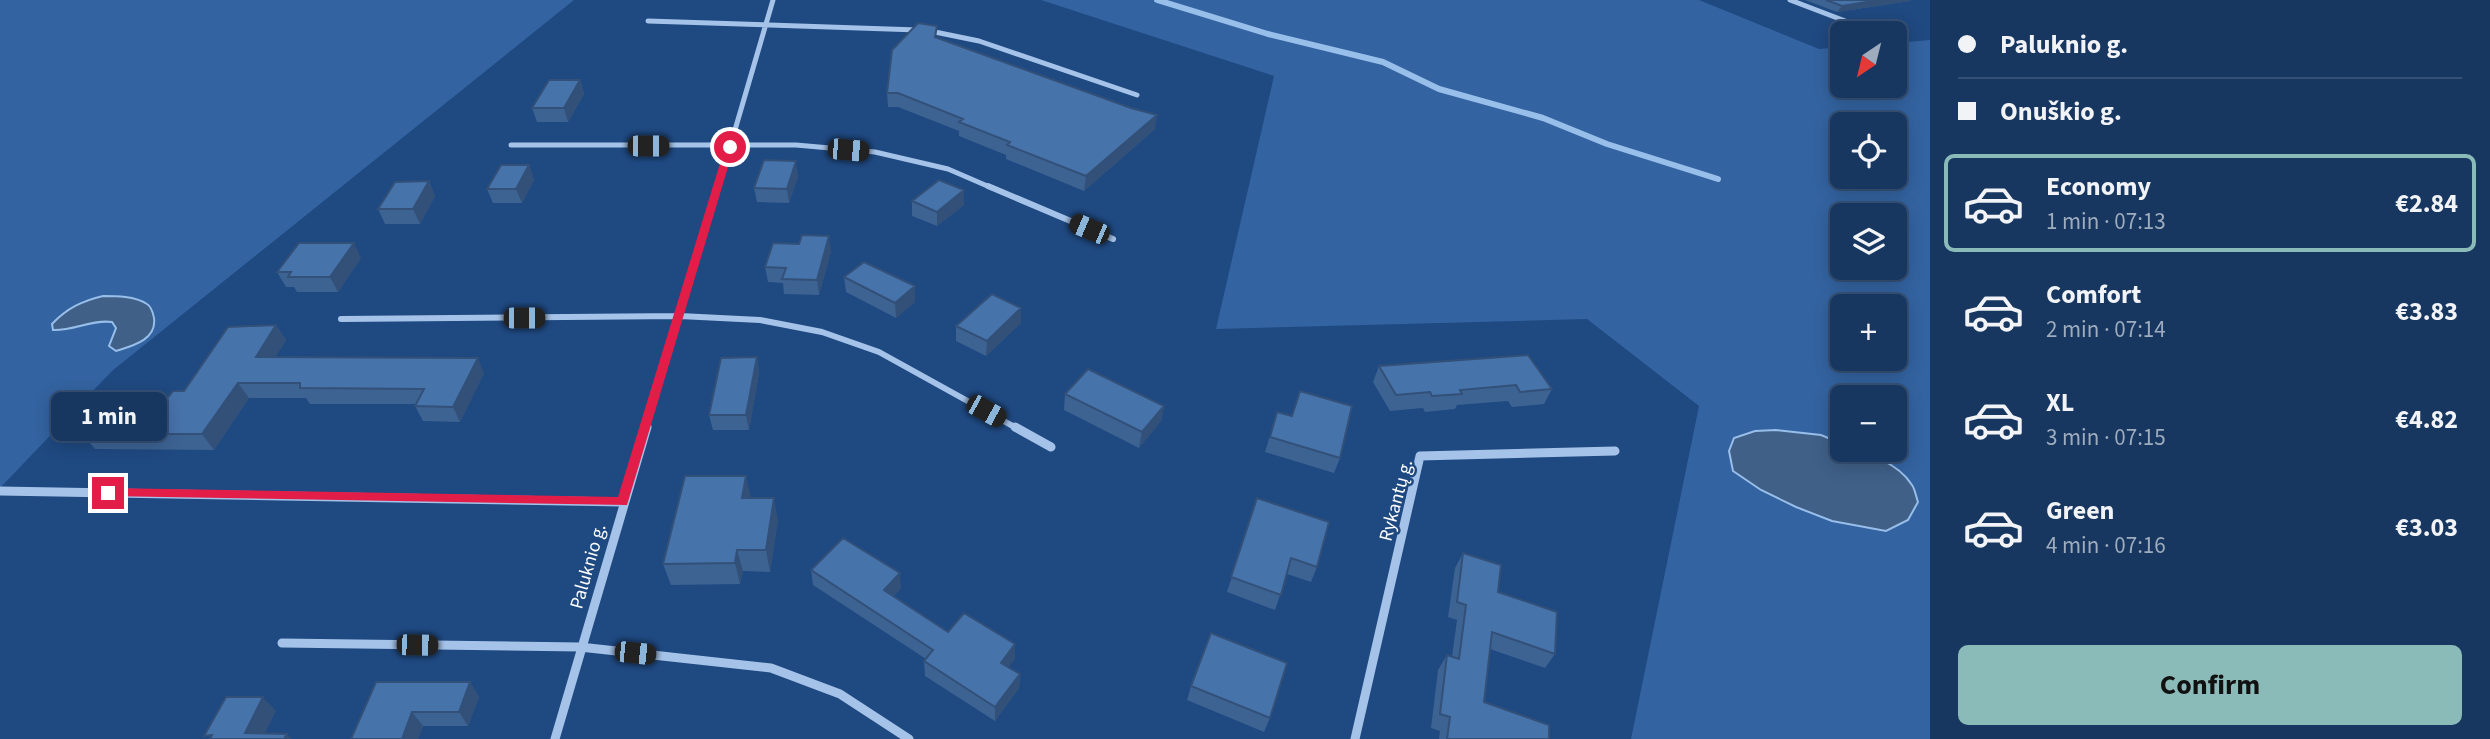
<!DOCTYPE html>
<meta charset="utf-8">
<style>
:root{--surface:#173761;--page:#203f67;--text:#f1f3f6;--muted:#9eacbd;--line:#365176;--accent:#8bbbb9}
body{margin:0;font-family:"Source Sans 3",sans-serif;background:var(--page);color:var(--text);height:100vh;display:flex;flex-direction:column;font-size:26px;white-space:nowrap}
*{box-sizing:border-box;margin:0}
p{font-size:23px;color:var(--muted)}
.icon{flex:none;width:38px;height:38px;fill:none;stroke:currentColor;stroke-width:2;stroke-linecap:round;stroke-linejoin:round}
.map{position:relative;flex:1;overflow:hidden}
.side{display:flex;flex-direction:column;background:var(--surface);width:560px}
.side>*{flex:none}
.banner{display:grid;align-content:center;height:154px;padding:0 28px;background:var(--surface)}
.needle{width:46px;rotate:215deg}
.fabs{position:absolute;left:1830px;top:21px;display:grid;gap:14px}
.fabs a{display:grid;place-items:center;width:77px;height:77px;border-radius:10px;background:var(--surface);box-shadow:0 4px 18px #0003,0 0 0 2px var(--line);font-size:35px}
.end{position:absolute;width:32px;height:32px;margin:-16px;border:9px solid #e11d48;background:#fff;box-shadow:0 0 0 4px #fff}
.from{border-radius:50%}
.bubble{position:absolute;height:49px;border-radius:10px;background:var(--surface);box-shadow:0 4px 18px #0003,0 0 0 2px var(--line);font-size:23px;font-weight:700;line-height:49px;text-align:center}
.car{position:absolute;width:21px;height:42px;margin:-21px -10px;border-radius:9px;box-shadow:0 0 5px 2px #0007;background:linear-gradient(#222 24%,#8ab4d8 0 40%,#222 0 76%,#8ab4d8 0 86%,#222 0)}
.banner b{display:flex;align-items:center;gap:24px;height:66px;font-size:26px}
.banner b+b{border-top:2px solid var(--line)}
.banner i{width:18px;height:18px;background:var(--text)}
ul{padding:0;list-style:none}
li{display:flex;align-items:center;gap:21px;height:98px;margin:0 14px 10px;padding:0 14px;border:4px solid transparent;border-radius:10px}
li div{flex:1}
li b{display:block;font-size:26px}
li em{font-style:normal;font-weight:700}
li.current{border-color:var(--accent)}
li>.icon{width:63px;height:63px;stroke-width:1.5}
.primary-button{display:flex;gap:14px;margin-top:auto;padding:14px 28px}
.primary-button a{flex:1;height:80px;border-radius:10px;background:var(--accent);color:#111;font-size:28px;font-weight:700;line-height:80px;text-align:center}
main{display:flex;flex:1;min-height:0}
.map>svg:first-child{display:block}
.green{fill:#3363a0;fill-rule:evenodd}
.water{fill:#406088;stroke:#98beea;stroke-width:2}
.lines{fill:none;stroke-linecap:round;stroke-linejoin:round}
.stream{stroke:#98beea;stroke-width:6}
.street-far2{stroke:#a5c3e9;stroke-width:5}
.street-far1{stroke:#a5c3e9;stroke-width:6}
.street{stroke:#a5c3e9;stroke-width:9}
.wall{fill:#3d6393}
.shaded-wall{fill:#325078}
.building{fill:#4773ab;stroke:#325078;stroke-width:2}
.route{fill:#e11d48}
.labels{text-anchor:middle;stroke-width:5;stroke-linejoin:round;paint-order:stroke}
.street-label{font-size:19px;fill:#fff;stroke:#1f4981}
</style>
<main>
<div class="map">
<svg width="1930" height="739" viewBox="0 0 1930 739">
<rect width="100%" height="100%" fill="#1f4981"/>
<!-- green -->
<path class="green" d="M 0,0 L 574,0 L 112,371 L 0,488 ZM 103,296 L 134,346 L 112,322 L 62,313 L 82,301 Z
M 1041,0 L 1699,0 L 1819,49 L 1843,47 L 1843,86 L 1895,86 L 1895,43 L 1930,40 L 1930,739 L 1631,739 L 1699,406 L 1587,319 L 1216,329 L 1274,76 ZM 1843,124 L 1895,124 L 1895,177 L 1843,177 ZM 1843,215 L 1895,215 L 1895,268 L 1843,268 ZM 1843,306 L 1895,306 L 1895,359 L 1843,359 ZM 1843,397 L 1895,397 L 1895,450 L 1843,450 Z"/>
<!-- water -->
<path class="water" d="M 103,296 C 116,296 135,296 147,304 C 152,307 153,313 154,318 C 157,340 132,346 116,351 L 109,346 L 116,328 L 112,322 C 93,319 73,331 53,330 L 52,324 C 67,308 82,301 103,296 Z
M 1776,430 L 1821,435 L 1843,444 L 1843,450 C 1866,450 1899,464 1912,485 C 1915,489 1916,497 1918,502 L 1908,520 L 1886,531 L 1832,521 L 1796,507 L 1761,490 L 1733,471 L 1729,451 L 1734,438 L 1755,431 Z"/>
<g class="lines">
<!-- stream -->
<path class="stream" d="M 1157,0 L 1268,34 L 1383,62 L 1439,89 L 1543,118 L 1607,144 L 1718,179"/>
<!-- street-far2 -->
<path class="street-far2" d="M 1790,0 L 1874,32
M 648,21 L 918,30
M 930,31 L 979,41 L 1137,95
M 511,145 L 796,145 L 875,152 L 948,169 L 992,188
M 718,188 L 773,0"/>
<!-- street-far1 -->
<path class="street-far1" d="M 988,186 L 1113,239
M 341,319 L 680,316 L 760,320 L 822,332 L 879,352 L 1018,429
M 646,429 L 718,186"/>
<!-- street -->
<path class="street" d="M 1015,427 L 1051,447
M 0,491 L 623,502
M 282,643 L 580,647 L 771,668 L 840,694 L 909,739
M 555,739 L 647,427
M 1355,739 L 1420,456 L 1615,451"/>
</g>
<!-- wall -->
<path class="wall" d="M 1805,0 L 1911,0 L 1910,1 L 1837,12 Z
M 937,38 L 1155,129 L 1084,191 L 1006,159 L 1006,155 L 959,136 L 959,131 L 898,107 L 888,107 L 887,93 Z
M 580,80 L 584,94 L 568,122 L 537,122 L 532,108 Z
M 529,165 L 534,180 L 522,203 L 493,203 L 487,189 Z
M 798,176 L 789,203 L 757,202 L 754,188 Z
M 429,181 L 435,196 L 420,224 L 385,224 L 378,209 Z
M 964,190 L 964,205 L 937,226 L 912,216 L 912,201 Z
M 831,251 L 819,295 L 784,294 L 783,283 L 768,282 L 765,267 Z
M 361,258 L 338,292 L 297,292 L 294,287 L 286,287 L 277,272 Z
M 844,277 L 915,286 L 915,302 L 896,318 L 846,292 Z
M 1021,308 L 1021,323 L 986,356 L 956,341 L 956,326 Z
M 276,325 L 286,340 L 275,357 L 484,373 L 460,422 L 423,421 L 415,406 L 416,404 L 310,404 L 306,398 L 249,398 L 214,450 L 95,449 L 82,434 L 164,402 L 184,391 Z
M 757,357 L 759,373 L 749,430 L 713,430 L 709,415 Z
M 1379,366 L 1552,389 L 1544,404 L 1512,407 L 1508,401 L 1457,405 L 1455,409 L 1425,412 L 1423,408 L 1390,411 L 1373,382 Z
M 1065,394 L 1164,406 L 1161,421 L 1139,448 L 1064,410 Z
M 1277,412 L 1340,458 L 1334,473 L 1265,452 Z
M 751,498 L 778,520 L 770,572 L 743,571 L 740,584 L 671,585 L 663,564 Z
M 1257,498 L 1317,567 L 1311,582 L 1287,574 L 1275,610 L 1227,592 Z
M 1463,553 L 1498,592 L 1555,654 L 1545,668 L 1490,649 L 1484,702 L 1549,739 L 1439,739 L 1440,731 L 1431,728 L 1438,670 L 1447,655 L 1452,657 L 1457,620 L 1448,617 L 1455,568 Z
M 811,570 L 901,588 L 894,596 L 948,632 L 1015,659 L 1008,667 L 1020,674 L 1019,688 L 995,721 L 925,676 L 924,661 L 926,659 L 813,585 Z
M 470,682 L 479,697 L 468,726 L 423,726 L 418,739 L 351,739 Z
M 1191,686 L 1270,718 L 1264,732 L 1187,700 Z"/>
<!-- shaded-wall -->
<path class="shaded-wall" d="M 1879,0 L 1911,0 L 1910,1 L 1837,12 L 1842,6 Z
M 580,80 L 584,94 L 568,122 L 564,108 Z
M 1157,115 L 1155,129 L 1084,191 L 1086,176 Z
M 796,161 L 798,176 L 789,203 L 787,189 Z
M 529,165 L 534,180 L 522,203 L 516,189 Z
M 429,181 L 435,196 L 420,224 L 413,209 Z
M 964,190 L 964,205 L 937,226 L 937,212 Z
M 829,236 L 831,251 L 819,295 L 817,280 Z
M 354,243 L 361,258 L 338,292 L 330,277 Z
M 915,286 L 915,302 L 896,318 L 895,303 Z
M 1021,308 L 1021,323 L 986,356 L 987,341 Z
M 276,325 L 286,340 L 266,373 L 256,357 Z
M 757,357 L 759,373 L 749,430 L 746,415 Z
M 478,358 L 484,373 L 460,422 L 453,407 Z
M 238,383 L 249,398 L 214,450 L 202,434 Z
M 1164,406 L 1161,421 L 1139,448 L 1142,432 Z
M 746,476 L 751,498 L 742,498 Z
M 774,498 L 778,520 L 770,572 L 766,550 Z
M 737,550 L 743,571 L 740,584 L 735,563 Z
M 900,573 L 901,588 L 886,605 L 884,590 Z
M 1015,644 L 1015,659 L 1001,677 L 1001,663 Z
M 1020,674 L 1019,688 L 995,721 L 995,707 Z
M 470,682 L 479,697 L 468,726 L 459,712 Z
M 263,697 L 276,711 L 262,739 L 245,733 Z
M 412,712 L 423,726 L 418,739 L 402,739 Z
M 287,734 L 292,739 L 284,739 Z"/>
<!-- building -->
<path class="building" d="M 1826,0 L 1879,0 L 1842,6 Z
M 918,23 L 937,26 L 935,37 L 1131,108 L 1157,115 L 1086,176 L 1007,145 L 1010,142 L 959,122 L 963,119 L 898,93 L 887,93 L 892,50 Z
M 549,80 L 580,80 L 564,108 L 532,108 Z
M 764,160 L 796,161 L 787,189 L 754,188 Z
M 501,165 L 529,165 L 516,189 L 487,189 Z
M 939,180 L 964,190 L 937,212 L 912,201 Z
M 429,181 L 413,209 L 378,209 L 395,182 Z
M 802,235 L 829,236 L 817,280 L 782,279 L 786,268 L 765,267 L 773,243 L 799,244 Z
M 299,243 L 354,243 L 330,277 L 288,277 L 291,272 L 277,272 Z
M 864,262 L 915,286 L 895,303 L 844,277 Z
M 992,294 L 1021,308 L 987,341 L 956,326 Z
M 276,325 L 256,357 L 478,358 L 453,407 L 415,406 L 424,389 L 300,388 L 300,383 L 238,383 L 202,434 L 82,434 L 108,402 L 164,402 L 173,391 L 184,391 L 228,327 Z
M 1528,355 L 1552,389 L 1520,392 L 1516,385 L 1460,390 L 1462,394 L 1432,396 L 1430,392 L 1396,395 L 1379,366 Z
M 757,357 L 746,415 L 709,415 L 721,358 Z
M 1088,369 L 1164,406 L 1142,432 L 1065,394 Z
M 1300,391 L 1352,406 L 1340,458 L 1270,437 L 1277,412 L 1292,416 Z
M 685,476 L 746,476 L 742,498 L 774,498 L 766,550 L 737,550 L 735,563 L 663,564 Z
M 1257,498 L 1329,522 L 1317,567 L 1291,558 L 1281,595 L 1231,577 Z
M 843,538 L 900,573 L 884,590 L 948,632 L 964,613 L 1015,644 L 1001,663 L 1020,674 L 995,707 L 924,661 L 933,650 L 811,570 Z
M 1463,553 L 1501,565 L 1498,592 L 1557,612 L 1555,654 L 1492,632 L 1484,702 L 1549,725 L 1549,739 L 1447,739 L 1450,717 L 1440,714 L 1447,655 L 1459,659 L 1466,605 L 1457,602 Z
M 1211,633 L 1287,663 L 1270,718 L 1191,686 Z
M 376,682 L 470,682 L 459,712 L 412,712 L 402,739 L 351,739 Z
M 226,697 L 263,697 L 245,733 L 287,734 L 284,739 L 210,739 L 212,735 L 204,736 Z"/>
<!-- route -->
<path class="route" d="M 730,144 L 734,147 L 627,505 L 104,496 L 104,489 L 108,488 L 618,497 L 725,147 Z"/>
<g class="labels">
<!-- street labels -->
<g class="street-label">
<text transform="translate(1395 500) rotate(-75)" y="7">Rykantų g.</text>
<text transform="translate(587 566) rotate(-74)" y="7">Paluknio g.</text>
</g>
</g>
</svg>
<div class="fabs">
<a><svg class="needle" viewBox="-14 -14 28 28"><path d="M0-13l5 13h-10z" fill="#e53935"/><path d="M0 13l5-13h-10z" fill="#9eacbd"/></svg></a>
<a><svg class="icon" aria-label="locate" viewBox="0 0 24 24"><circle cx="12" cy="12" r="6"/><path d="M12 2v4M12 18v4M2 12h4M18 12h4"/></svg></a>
<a><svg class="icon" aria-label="layers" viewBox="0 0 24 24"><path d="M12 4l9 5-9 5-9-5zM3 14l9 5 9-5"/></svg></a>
<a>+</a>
<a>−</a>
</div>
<i class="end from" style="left:730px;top:147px"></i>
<i class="end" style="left:108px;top:493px"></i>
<div class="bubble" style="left:51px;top:392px;width:116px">1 min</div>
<i class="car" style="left:648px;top:146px;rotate:90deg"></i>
<i class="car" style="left:848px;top:150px;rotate:95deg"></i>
<i class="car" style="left:1089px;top:229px;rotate:293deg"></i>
<i class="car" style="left:524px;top:318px;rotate:90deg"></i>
<i class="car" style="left:986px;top:411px;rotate:119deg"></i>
<i class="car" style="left:417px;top:645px;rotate:91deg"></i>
<i class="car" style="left:635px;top:653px;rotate:96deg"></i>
</div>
<section class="side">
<div class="banner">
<b><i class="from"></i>Paluknio g.</b>
<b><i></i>Onuškio g.</b>
</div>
<ul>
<li class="current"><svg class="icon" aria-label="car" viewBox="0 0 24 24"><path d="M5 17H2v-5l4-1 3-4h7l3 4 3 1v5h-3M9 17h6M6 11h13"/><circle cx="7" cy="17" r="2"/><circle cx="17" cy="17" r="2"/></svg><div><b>Economy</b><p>1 min · 07:13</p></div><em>€2.84</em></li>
<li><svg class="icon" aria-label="car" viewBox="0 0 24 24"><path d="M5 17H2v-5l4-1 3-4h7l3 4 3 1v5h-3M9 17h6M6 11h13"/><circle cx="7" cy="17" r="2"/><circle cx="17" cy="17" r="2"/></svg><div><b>Comfort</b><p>2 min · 07:14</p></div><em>€3.83</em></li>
<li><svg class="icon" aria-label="car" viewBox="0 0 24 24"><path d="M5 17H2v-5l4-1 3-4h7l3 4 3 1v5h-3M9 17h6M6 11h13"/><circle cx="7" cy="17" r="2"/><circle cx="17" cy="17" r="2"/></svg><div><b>XL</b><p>3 min · 07:15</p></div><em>€4.82</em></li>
<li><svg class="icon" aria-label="car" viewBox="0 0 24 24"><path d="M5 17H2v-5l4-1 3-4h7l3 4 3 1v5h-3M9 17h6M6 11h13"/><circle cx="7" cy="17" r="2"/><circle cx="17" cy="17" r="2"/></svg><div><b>Green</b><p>4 min · 07:16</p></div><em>€3.03</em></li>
</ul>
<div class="primary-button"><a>Confirm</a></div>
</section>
</main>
